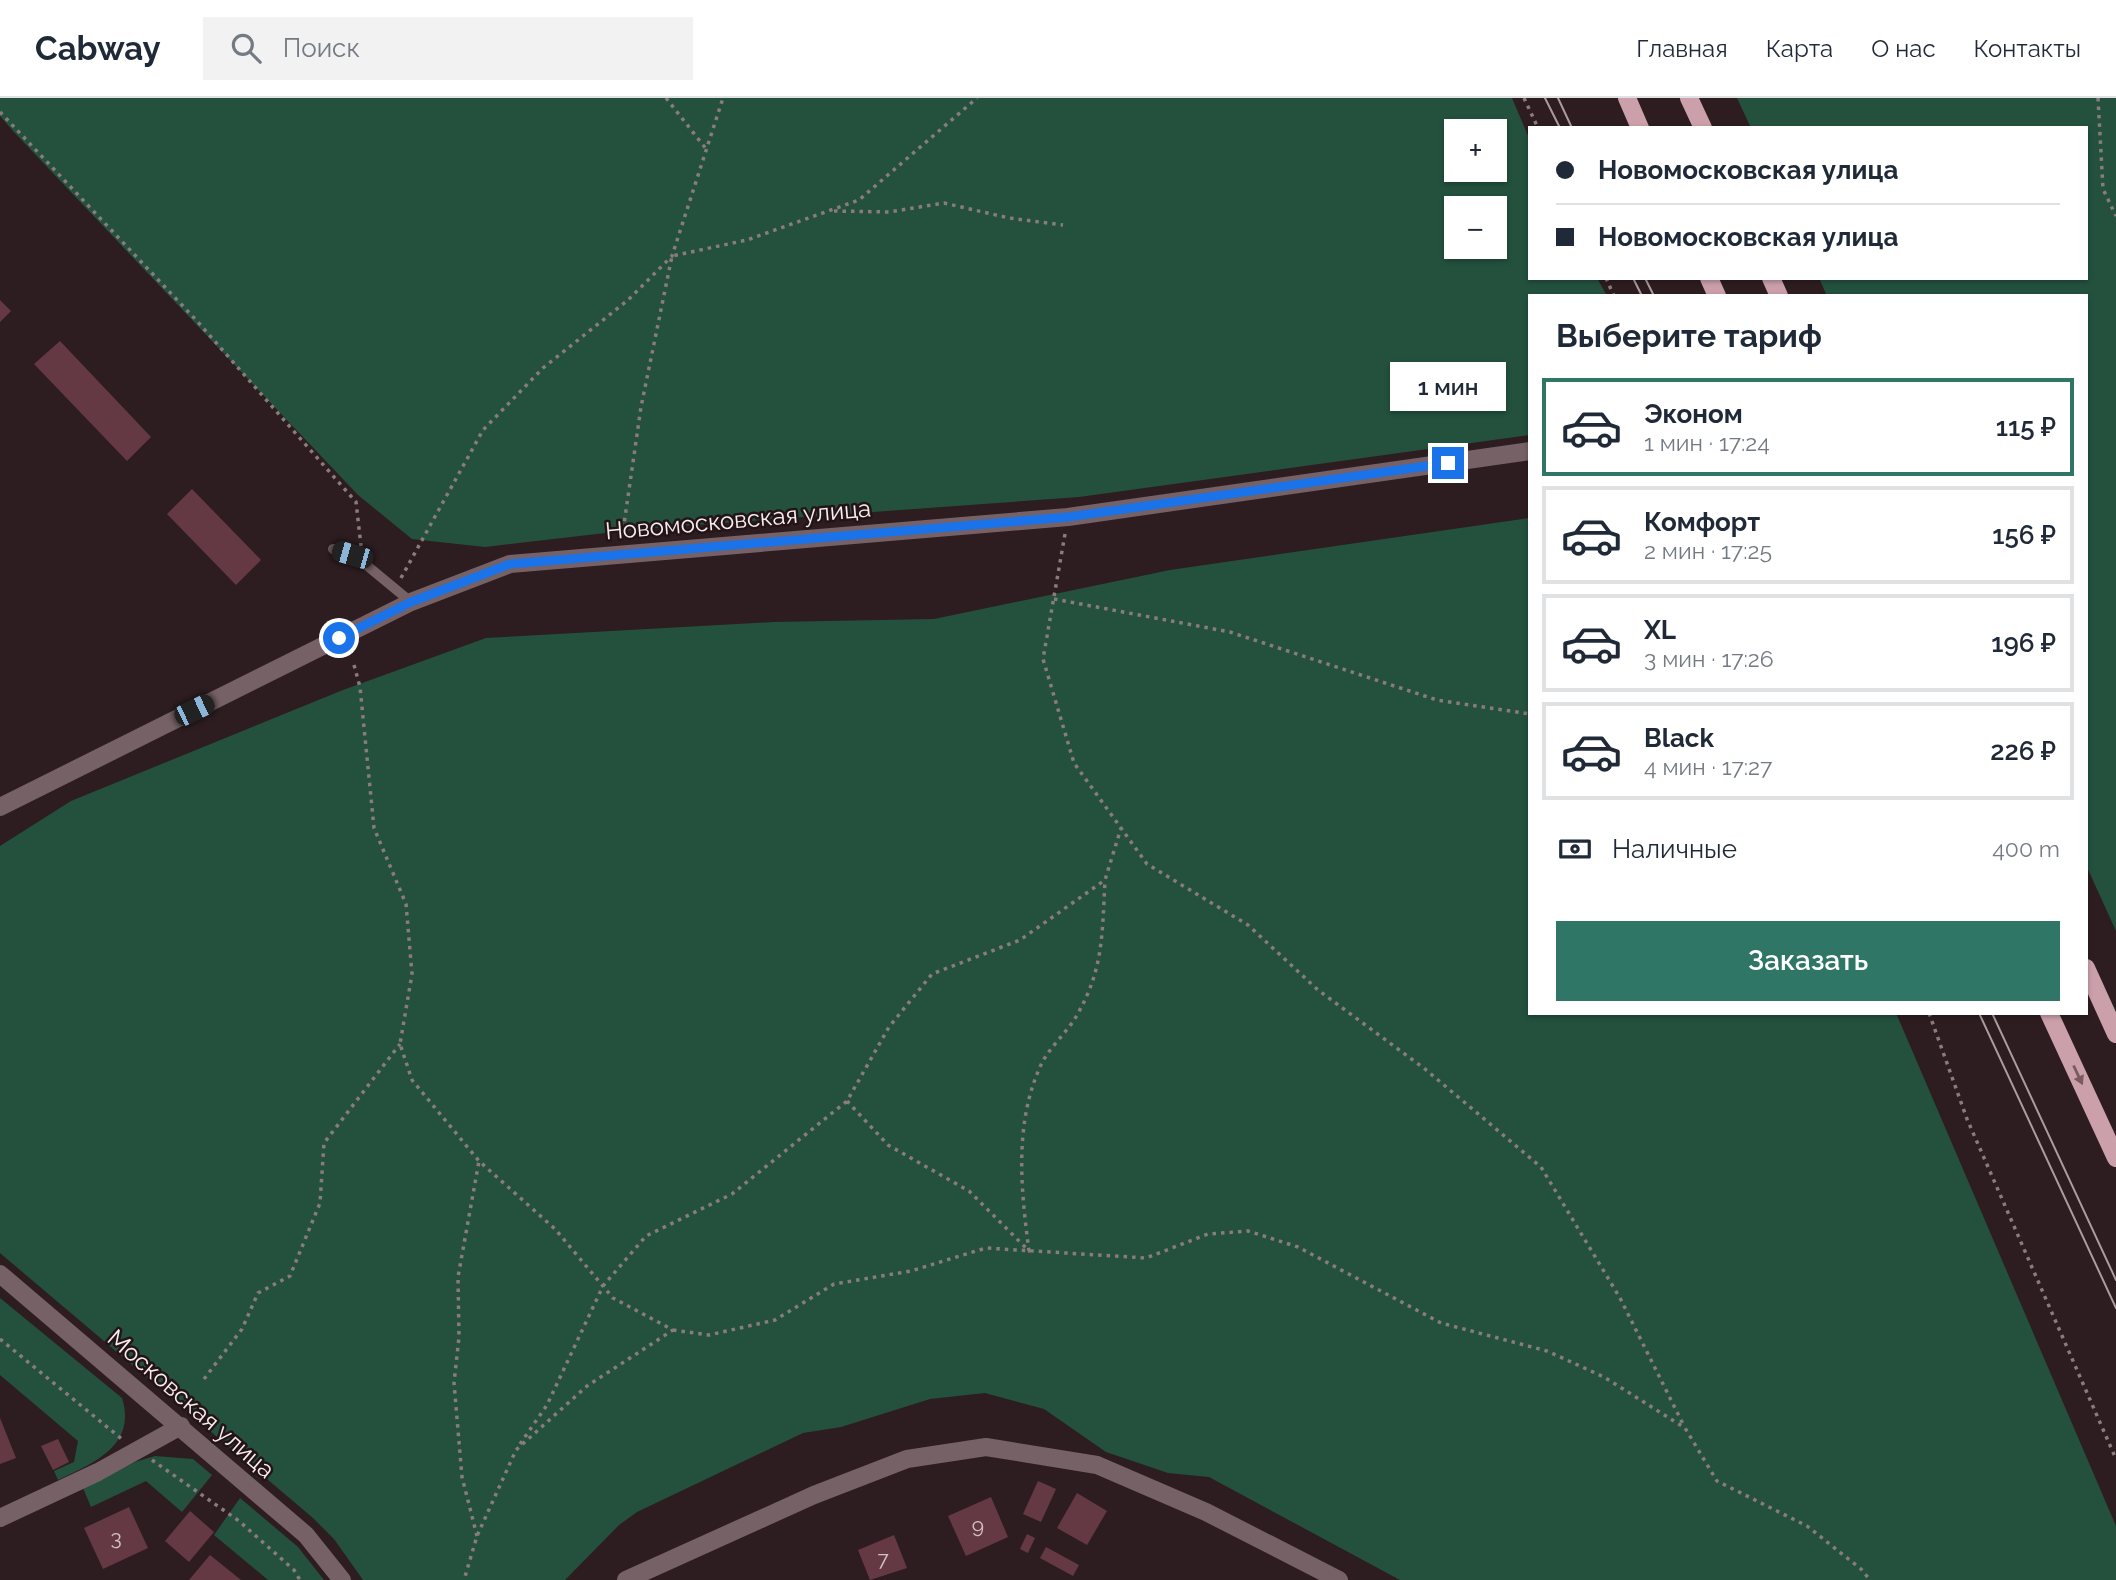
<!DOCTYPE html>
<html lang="ru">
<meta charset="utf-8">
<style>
:root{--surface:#fff;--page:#f2f2f3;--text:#1f2937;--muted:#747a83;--line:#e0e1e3;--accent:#307666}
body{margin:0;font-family:Raleway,sans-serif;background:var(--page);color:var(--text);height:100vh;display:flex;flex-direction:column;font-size:26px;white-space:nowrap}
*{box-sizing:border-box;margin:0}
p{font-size:23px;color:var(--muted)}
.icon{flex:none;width:38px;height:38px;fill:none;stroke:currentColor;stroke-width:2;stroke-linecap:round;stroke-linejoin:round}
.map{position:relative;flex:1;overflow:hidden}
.drawer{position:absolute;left:1528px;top:196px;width:560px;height:721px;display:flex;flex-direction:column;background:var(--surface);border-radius:0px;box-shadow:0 2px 5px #0004}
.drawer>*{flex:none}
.banner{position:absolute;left:1528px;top:28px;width:560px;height:154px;border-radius:0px;box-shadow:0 2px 5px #0004;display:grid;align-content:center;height:154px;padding:0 28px;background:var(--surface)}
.tools{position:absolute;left:1444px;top:21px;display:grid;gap:14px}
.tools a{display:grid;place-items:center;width:63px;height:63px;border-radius:0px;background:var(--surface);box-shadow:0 2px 5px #0004;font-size:35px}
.end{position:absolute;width:32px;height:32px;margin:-16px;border:9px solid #1a73e8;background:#fff;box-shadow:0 0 0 4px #fff}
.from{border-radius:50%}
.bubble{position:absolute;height:49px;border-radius:0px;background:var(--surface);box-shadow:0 2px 5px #0004;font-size:23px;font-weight:600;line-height:49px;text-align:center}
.car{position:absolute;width:21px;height:42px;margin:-21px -10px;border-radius:9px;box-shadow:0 0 5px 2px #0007;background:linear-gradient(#222 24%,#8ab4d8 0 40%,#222 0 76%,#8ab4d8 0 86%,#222 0)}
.banner b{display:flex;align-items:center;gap:24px;height:66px;font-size:26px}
.banner b+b{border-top:2px solid var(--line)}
.banner i{width:18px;height:18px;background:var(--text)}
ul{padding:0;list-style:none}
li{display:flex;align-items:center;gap:21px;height:98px;margin:0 14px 10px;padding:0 14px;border:4px solid var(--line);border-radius:0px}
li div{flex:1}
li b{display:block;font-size:26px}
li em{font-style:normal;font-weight:600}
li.selected{border-color:var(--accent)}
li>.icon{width:63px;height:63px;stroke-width:1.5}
h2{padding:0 28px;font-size:32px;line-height:84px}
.pay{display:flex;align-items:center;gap:18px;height:77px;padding:0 28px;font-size:26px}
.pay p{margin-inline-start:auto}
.primary-button{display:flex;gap:14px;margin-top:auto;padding:14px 28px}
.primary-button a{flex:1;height:80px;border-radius:0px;background:var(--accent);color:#fff;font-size:28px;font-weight:600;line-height:80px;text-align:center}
header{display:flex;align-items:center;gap:42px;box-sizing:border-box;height:98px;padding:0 35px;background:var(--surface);border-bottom:2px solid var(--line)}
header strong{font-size:33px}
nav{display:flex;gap:38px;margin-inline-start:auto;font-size:24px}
.search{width:490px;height:63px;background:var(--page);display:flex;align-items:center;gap:18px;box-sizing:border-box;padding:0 24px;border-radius:0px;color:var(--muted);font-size:26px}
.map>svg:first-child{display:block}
.green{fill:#23513e;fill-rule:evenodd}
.building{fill:#643944}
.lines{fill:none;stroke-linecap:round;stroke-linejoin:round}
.path{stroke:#897b7e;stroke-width:3.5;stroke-dasharray:3.5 5;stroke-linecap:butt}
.service{stroke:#766166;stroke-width:10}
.minor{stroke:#766166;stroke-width:18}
.tertiary{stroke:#766166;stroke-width:18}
.primary{stroke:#cca0aa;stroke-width:18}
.tram{stroke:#aa9ca0;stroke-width:2}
.oneway{fill:#785a60}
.route{stroke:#1a73e8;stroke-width:9}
.labels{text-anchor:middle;stroke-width:5;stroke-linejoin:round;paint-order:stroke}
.number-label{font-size:21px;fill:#d4c0c5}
.street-label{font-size:24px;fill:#f9edf0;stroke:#231417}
</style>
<header>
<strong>Cabway</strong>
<div class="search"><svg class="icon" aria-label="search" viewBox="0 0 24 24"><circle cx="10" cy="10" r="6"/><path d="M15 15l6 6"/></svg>Поиск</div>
<nav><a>Главная</a><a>Карта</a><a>О нас</a><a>Контакты</a></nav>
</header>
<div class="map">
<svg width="2116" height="1482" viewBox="0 0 2116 1482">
<rect width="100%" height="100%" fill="#2d1d21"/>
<!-- green -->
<path class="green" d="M 0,0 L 1512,0 L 1529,40 L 1530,180 L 1597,180 L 1607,198 L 1530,198 L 1529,337 L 1079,399 L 640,431 L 485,449 L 412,441 L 358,397 L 13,33 L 0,18 ZM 1494,33 L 1494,72 L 1456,72 L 1456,33 ZM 1456,110 L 1494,110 L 1494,149 L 1456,149 Z
M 1737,0 L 2116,0 L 2116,833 L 2086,767 L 2086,198 L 1827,198 L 1819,180 L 2086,180 L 2086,30 L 1751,30 Z
M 1529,420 L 1530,915 L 1896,915 L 2116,1428 L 2116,1482 L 1400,1482 L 1209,1379 L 1168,1375 L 1106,1354 L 1044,1311 L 985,1295 L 930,1301 L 841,1329 L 803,1335 L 637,1414 L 619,1427 L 565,1482 L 363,1482 L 334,1441 L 313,1420 L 0,1155 L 0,748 L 71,703 L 343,592 L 486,540 L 774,524 L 934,521 L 1170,472 Z
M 0,1200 L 122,1300 C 137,1348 93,1365 58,1382 L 54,1373 L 74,1364 L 78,1343 L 0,1277 Z
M 155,1358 L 193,1361 L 212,1377 L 182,1414 L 146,1383 L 91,1409 L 83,1390 L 135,1364 Z
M 240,1400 L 298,1449 L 324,1482 L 268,1482 L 214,1437 Z"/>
<!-- building -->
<path class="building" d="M 0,202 L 11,213 L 0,224 Z
M 60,243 L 151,339 L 127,363 L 34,266 Z
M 192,391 L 261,462 L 236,487 L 167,416 Z
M 0,1320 L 16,1360 L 0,1366 Z
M 58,1341 L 69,1364 L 53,1372 L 41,1348 Z
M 1038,1383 L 1056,1391 L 1041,1424 L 1023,1416 Z
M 1077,1395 L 1107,1413 L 1087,1447 L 1057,1430 Z
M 991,1399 L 1008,1439 L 966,1458 L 948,1418 Z
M 129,1409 L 148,1450 L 103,1471 L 84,1430 Z
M 190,1413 L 214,1434 L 189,1464 L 165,1443 Z
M 1027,1436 L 1035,1440 L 1028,1455 L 1020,1451 Z
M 894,1437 L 907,1470 L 870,1482 L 858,1452 Z
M 1046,1449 L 1079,1467 L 1073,1478 L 1040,1460 Z
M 210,1457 L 241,1482 L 189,1482 Z"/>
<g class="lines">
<!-- path -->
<path class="path" d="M 666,0 L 707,52
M 1524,0 L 1538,30
M 2098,0 L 2103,91 L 2116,118
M 0,14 L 197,223 L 356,404 L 361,448
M 834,113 L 889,114 L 944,105 L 1009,120 L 1063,127
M 1606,180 L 1614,198
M 1065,436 L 1043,561 L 1074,665 L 1147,766 L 1248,827 L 1318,892 L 1425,971 L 1541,1069 L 1620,1200 L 1684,1328
M 622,440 L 641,309 L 672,158 L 747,142 L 859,102 L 977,0
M 401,480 L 483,332 L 543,270 L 628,202 L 672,158 L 723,0
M 1054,501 L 1230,534 L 1437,602 L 1530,616
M 354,567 L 360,589 L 374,730 L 406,806 L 412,876 L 400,946 L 412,982 L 479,1063 L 555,1131 L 613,1200 L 673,1232 L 587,1288 L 516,1352 L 477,1438 L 464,1482
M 1929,915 L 1967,1021 L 2116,1361
M 847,1003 L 888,1047 L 969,1093 L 1029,1153 C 1021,1092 1014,1027 1040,969 C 1048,950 1067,935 1077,917 C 1104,870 1102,835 1105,783
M 673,1232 L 709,1237 L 775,1222 L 834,1186 L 911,1173 L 986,1150 L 1146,1160 L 1208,1136 L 1248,1133 L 1298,1149 L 1441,1225 L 1547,1253 L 1604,1279 L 1685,1330 L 1717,1383 L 1807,1428 L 1861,1471 L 1870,1482
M 0,1241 L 123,1342
M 204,1281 L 242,1231 L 258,1195 L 290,1178 L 320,1105 L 324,1045 L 400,946
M 520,1346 L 547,1307 L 603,1188 L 646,1138 L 732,1096 L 847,1003 L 889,929 L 932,876 L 1020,842 L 1105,782 L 1121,730
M 152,1362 L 239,1423 L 294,1472 L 300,1482
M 477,1438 L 462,1379 L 454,1285 L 459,1239 L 458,1179 L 479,1063"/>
<!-- service -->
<path class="service" d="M 333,451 L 359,461 L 411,504"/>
<!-- minor -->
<path class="minor" d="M 0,1420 L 98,1374 L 181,1328
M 626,1482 L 814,1397 L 907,1361 L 986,1349 L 1097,1367 L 1206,1414 L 1339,1482"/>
<!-- tertiary -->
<path class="tertiary" d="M 0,709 L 411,504 L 510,466 L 1068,419 L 1530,353
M 0,1176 L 306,1437 L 342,1482"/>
<!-- primary -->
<path class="primary" d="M 1627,0 L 1640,30
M 1689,0 L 1703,30
M 1709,180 L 1717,198
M 1771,180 L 1779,198
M 2086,870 L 2116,936
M 2049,915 L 2116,1060"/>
<!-- tram -->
<path class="tram" d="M 1545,0 L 1560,30
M 1558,0 L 1572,30
M 1633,180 L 1642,198
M 1645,180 L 1654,198
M 1979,915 L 2116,1210
M 1992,915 L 2116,1182"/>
</g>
<!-- one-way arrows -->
<defs><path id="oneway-solid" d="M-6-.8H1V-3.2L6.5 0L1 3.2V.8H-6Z" transform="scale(1.75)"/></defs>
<use class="oneway" href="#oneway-solid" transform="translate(2078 977) rotate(65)"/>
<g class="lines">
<!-- route -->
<path class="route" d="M 339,540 L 411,504 L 510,466 L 1068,419 L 1448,365"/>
</g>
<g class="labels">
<!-- number labels -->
<g class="number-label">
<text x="978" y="1435">9</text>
<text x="116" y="1447">3</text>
<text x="883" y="1468">7</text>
</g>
<!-- street labels -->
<g class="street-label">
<text transform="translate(738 422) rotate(-5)" y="8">Новомосковская улица</text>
<text transform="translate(191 1306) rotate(41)" y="8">Московская улица</text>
</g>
</g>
</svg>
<div class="tools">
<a>+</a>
<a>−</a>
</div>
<i class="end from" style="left:339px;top:540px"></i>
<i class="end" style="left:1448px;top:365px"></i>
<div class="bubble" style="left:1390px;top:264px;width:116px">1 мин</div>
<i class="car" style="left:352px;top:457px;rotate:286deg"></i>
<i class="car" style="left:194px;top:612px;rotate:64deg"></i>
<div class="banner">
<b><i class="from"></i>Новомосковская улица</b>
<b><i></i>Новомосковская улица</b>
</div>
<section class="drawer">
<h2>Выберите тариф</h2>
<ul>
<li class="selected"><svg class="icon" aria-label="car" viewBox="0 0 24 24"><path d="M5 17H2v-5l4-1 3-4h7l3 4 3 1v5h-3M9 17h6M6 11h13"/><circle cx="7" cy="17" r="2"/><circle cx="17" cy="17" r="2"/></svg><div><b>Эконом</b><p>1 мин · 17:24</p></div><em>115 ₽</em></li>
<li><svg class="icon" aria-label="car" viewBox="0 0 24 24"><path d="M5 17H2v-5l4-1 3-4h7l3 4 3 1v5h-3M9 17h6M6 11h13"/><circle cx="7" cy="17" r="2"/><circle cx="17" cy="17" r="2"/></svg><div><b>Комфорт</b><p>2 мин · 17:25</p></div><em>156 ₽</em></li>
<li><svg class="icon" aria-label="car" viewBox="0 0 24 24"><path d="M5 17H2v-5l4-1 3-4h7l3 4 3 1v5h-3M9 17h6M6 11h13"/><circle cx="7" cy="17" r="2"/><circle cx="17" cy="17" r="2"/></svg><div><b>XL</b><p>3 мин · 17:26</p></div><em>196 ₽</em></li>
<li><svg class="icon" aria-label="car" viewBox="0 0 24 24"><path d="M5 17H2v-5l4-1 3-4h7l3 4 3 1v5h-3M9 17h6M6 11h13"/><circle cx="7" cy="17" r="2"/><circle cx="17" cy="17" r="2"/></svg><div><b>Black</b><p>4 мин · 17:27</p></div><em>226 ₽</em></li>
</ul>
<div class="pay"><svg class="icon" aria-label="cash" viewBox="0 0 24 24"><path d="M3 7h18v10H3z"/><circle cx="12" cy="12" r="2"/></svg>Наличные<p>400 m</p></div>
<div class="primary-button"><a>Заказать</a></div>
</section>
</div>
